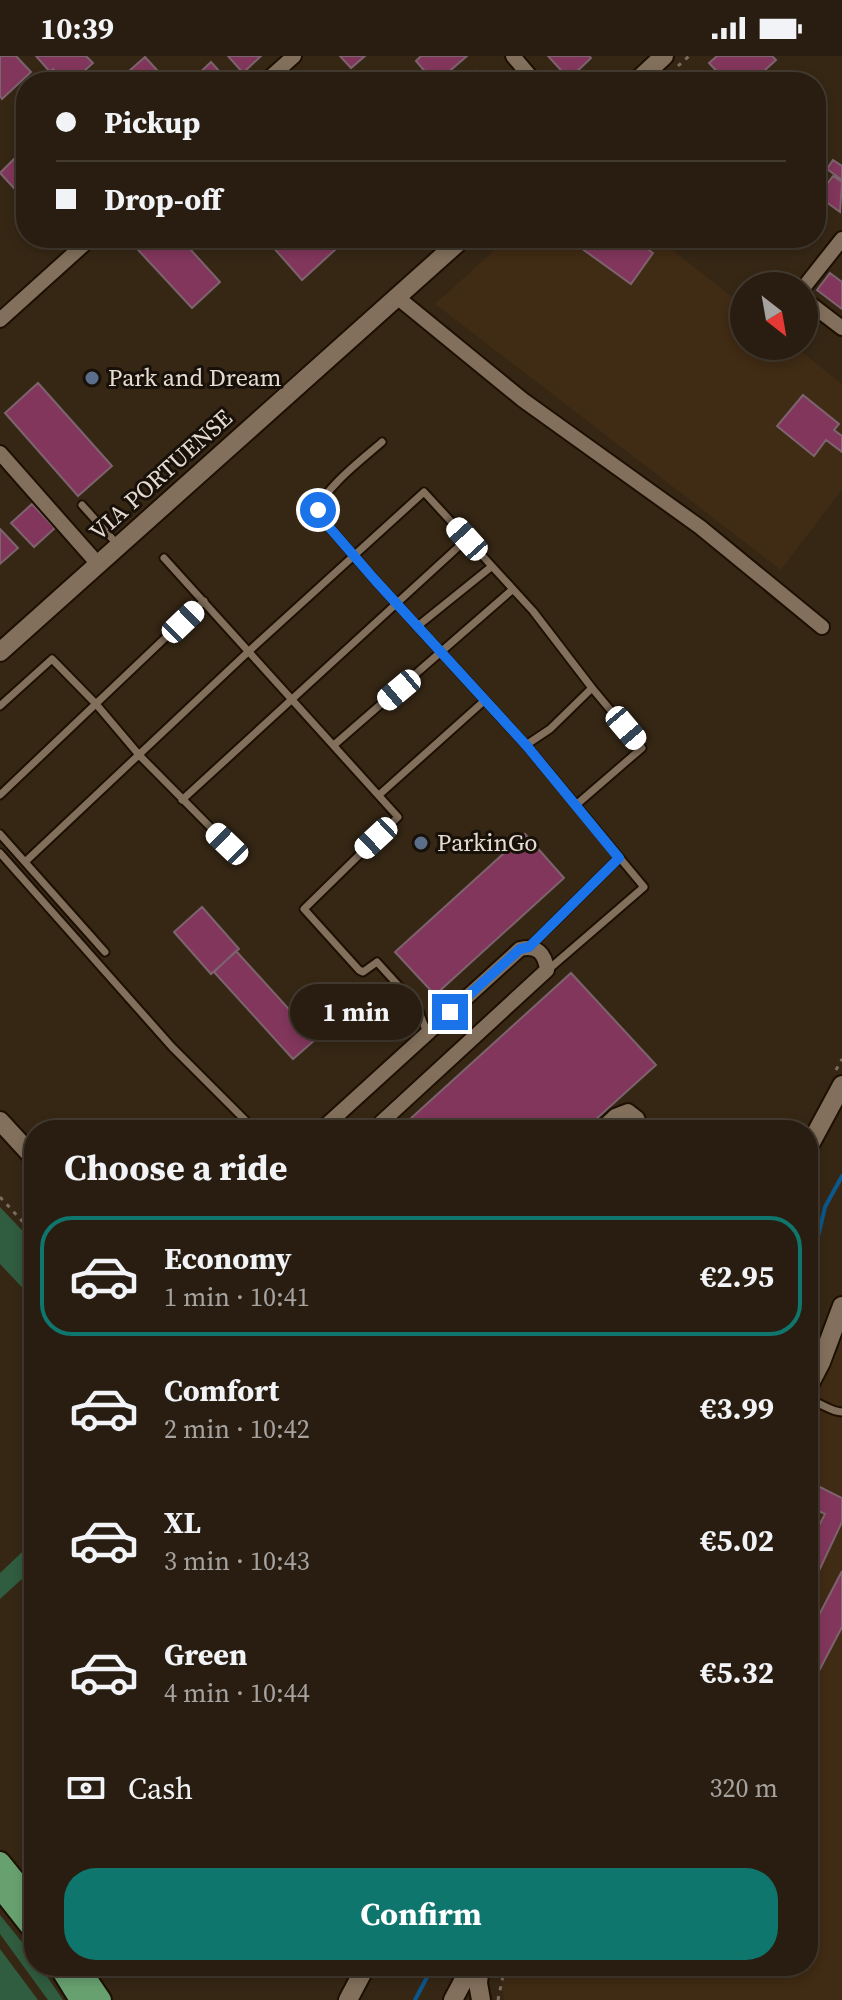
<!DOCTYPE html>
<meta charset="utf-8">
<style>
:root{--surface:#281d10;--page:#342a1e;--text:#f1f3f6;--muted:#a5a29f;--line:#443b30;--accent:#0f766e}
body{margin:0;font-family:"Source Serif 4",serif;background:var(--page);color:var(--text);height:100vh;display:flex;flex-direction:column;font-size:30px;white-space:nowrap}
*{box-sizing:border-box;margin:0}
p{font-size:26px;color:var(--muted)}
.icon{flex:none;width:44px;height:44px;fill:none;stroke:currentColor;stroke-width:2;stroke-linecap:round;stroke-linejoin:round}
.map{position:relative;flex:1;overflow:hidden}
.sheet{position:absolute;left:24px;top:1064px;width:794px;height:856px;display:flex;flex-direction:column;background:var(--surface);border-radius:32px;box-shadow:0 4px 12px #0003,0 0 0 2px var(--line)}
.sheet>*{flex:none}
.top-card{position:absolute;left:16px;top:16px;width:810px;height:176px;border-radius:32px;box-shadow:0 4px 12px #0003,0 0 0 2px var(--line);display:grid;align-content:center;height:176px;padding:0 40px;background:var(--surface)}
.needle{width:52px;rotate:149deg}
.controls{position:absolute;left:730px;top:216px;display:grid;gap:16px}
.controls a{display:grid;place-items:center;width:88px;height:88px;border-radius:50%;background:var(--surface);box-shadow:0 4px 12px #0003,0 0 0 2px var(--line);font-size:40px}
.end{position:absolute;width:36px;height:36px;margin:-18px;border:10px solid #1a73e8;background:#fff;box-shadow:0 0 0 4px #fff}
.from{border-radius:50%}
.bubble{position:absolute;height:56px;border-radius:28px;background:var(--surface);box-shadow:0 4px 12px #0003,0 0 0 2px var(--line);font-size:26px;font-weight:700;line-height:56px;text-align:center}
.car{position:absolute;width:24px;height:48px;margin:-24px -12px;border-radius:10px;box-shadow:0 0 6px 2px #0007;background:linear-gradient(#fff 24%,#345 0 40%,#fff 0 76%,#345 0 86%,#fff 0)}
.top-card b{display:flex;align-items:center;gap:28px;height:76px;font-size:30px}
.top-card b+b{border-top:2px solid var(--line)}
.top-card i{width:20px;height:20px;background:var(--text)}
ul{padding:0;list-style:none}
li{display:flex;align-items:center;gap:24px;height:120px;margin:0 16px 12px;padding:0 24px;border:4px solid transparent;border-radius:32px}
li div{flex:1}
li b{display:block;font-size:30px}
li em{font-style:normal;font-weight:700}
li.on{border-color:var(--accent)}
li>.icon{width:72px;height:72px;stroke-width:1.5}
h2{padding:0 40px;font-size:36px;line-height:96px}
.pay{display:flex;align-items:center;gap:20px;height:88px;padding:0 40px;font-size:30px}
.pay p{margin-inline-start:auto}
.action{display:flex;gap:16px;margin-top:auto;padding:16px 40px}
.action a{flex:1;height:92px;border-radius:32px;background:var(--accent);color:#fff;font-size:32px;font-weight:700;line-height:92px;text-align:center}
.status{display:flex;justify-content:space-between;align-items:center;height:56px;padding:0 40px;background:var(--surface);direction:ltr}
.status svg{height:22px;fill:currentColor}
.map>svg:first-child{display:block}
.built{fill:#402b14}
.green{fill:#305c3f}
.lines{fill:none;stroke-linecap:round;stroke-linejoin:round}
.stream{stroke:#0b578e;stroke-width:4}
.building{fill:#82365c;stroke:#7d636e;stroke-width:2}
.service-casing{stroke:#1d0f01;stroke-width:11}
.minor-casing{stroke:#1d0f01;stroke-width:18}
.tertiary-casing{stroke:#1d0f01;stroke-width:22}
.primary-casing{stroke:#1d0f01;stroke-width:24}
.path{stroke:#7c6e5f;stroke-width:3;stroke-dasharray:4 6;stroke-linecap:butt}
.service{stroke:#82705c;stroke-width:7}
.minor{stroke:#82705c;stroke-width:14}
.tertiary{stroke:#82705c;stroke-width:18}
.primary{stroke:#68a170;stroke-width:20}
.route{stroke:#1a73e8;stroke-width:10}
.service-dot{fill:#5c6f8a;stroke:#18110a;stroke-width:3}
.labels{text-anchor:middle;stroke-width:6;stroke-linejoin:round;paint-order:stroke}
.poi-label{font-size:24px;fill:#e6dbd0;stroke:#18110a;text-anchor:start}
.street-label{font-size:24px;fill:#e6dbd0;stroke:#18110a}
</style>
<div class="status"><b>10:39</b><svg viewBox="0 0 49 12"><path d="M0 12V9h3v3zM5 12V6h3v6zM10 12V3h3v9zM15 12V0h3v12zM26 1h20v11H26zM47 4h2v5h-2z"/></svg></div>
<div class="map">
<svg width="842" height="1944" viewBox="0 0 842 1944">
<rect width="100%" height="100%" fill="#362715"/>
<!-- built -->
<path class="built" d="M 508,182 L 657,182 L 744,250 L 744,290 L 794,290 L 842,328 L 842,433 L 781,514 L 435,248 Z
M 842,1281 L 842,1944 L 504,1944 L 499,1910 L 808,1910 L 808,1343 Z"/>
<!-- green -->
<path class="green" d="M 0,1151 L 34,1187 L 34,1244 L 0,1208 Z
M 34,1485 L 34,1512 L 0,1543 L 0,1517 Z
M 0,1859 L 34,1901 L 34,1910 L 40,1910 L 63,1944 L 48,1944 L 0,1878 Z
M 0,1893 L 38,1944 L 0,1944 Z"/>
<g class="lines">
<!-- stream -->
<path class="stream" d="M 808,1223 L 825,1151 L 842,1120
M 415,1944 L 433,1910"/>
</g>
<!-- building -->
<path class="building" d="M 0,0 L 16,0 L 31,16 L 2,43 L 0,40 Z
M 36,0 L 86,0 L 93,7 L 72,26 L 64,26 L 53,13 L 50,16 Z
M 228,0 L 261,0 L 243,17 Z
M 340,0 L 365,0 L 351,12 Z
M 421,0 L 467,0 L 437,26 L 434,26 L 416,5 Z
M 548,0 L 589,0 L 591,2 L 569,23 Z
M 717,0 L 772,0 L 776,4 L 752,26 L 727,26 L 709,7 Z
M 145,1 L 168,26 L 139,26 L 129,15 Z
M 211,6 L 229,26 L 192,26 L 191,25 Z
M 476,15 L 487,26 L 465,26 Z
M 19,98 L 26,106 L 25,144 L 0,117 Z
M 833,104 L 842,110 L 842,124 L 827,113 Z
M 833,120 L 842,126 L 840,156 L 818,140 Z
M 127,182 L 180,182 L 220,226 L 192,252 Z
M 265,182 L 326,182 L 336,193 L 302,224 Z
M 351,182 L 371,182 L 359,192 Z
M 577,182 L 632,182 L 653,197 L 631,228 L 574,187 Z
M 830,217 L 842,226 L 842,253 L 817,234 Z
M 38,327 L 112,410 L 78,440 L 5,357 Z
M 803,339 L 839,368 L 834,374 L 842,380 L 842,396 L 826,384 L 814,400 L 777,370 Z
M 32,448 L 55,472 L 34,491 L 11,467 Z
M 0,473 L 18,492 L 0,508 Z
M 525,778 L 564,822 L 435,939 L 395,896 Z
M 202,851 L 239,893 L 211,918 L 174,876 Z
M 236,895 L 316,983 L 293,1003 L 214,916 Z
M 571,917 L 656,1009 L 584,1074 L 398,1074 Z
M 808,1425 L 842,1442 L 842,1466 L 818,1517 L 808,1512 L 808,1491 L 825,1458 L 808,1450 Z
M 842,1515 L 842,1571 L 808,1636 L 808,1580 Z"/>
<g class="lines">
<defs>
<path id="service" d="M 382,386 C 364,402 324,432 318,454 L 323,464 L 375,524 L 526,689 L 644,831 L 549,913
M 82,449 L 117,488
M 164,502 L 398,761 L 304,853 L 359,914 L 363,916 L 377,906 L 417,950 L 427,977
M 419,569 L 491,511
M 0,650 L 52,603 L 96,648 L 140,700 L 227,788
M 334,689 L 512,534
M 526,689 L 550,673 L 592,632
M 0,739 L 204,545
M 379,739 L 484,645
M 182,744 L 467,483
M 0,778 L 105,896
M 0,797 L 172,991 L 255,1074
M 25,806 L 248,596 L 424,436 L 533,555 L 592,632 L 642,692 L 576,749
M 530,890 L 619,802
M 808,1344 C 821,1346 830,1356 842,1356"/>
<path id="minor" d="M 513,0 L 535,26
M 265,26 L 294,0
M 804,231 L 842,183
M 397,241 L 523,344 L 700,471 L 822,571
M 804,243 L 842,272
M 0,264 L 91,182
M 0,397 L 98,508
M 321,1074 L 520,893 C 537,889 545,897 547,914 L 373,1074
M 600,1074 L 615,1060 L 628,1055 L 637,1062 L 642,1074"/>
<path id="tertiary" d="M 636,26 L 664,0
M 0,596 L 463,182
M 0,1065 L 34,1102
M 808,1092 L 842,1029
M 808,1331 L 821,1306 L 842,1250
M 480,1910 L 478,1927 L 481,1944
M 348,1944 L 366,1910
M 453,1944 L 471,1910"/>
<path id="primary" d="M 0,1806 L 34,1848
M 0,1832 L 34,1875
M 59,1910 L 80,1944
M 78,1910 L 101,1944"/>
</defs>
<!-- service casing -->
<use href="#service" class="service-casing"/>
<!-- minor casing -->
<use href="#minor" class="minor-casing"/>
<!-- tertiary casing -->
<use href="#tertiary" class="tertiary-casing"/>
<!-- primary casing -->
<use href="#primary" class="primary-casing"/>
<!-- path -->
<path class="path" d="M 678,10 L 689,0
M 477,190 L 486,182
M 836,1014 L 842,1003
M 0,1141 L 34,1178
M 498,1944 L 505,1910"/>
<!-- service -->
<use href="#service" class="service"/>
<!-- minor -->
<use href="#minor" class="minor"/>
<!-- tertiary -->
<use href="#tertiary" class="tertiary"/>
<!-- primary -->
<use href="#primary" class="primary"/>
</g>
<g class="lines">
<!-- route -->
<path class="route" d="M 318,454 L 323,464 L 375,524 L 526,689 L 619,802 L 529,891 L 520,893 L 450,956"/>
</g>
<!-- markers -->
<g class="service-dot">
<circle cx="92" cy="322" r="8"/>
<circle cx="421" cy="787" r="8"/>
</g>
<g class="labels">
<!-- poi labels -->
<g class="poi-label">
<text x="108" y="330">Park and Dream</text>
<text x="437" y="795">ParkinGo</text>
</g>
<!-- street labels -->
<g class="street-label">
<text transform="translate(161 419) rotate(-42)" y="8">VIA PORTUENSE</text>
</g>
</g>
</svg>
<div class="controls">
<a><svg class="needle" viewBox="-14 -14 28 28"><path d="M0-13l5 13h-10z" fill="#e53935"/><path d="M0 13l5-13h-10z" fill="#a5a29f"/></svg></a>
</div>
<i class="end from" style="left:318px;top:454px"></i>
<i class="end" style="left:450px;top:956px"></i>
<div class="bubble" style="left:290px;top:928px;width:132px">1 min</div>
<i class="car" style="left:467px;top:483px;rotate:318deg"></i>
<i class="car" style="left:183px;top:566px;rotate:46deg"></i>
<i class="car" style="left:399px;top:634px;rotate:230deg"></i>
<i class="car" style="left:626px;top:672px;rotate:140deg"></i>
<i class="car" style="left:376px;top:782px;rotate:227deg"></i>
<i class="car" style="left:227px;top:788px;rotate:314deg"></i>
<div class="top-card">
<b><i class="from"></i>Pickup</b>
<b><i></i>Drop-off</b>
</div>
<section class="sheet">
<h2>Choose a ride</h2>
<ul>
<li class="on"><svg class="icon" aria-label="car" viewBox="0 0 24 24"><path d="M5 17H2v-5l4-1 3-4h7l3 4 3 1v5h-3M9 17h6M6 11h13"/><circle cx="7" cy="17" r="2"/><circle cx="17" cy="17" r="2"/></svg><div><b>Economy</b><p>1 min · 10:41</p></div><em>€2.95</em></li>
<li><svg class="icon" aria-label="car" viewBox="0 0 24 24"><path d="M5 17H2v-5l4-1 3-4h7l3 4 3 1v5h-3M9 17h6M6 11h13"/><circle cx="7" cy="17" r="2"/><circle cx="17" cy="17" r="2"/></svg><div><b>Comfort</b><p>2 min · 10:42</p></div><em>€3.99</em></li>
<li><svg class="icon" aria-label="car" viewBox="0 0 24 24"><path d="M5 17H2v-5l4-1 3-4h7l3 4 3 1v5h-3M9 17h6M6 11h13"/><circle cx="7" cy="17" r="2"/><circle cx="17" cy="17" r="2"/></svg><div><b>XL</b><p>3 min · 10:43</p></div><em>€5.02</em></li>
<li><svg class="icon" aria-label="car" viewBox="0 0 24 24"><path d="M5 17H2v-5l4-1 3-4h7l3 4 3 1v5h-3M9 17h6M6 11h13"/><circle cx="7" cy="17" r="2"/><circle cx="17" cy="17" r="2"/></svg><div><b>Green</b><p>4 min · 10:44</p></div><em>€5.32</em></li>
</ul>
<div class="pay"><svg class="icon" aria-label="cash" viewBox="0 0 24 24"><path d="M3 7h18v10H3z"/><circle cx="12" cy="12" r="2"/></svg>Cash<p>320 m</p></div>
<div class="action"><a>Confirm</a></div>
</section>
</div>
